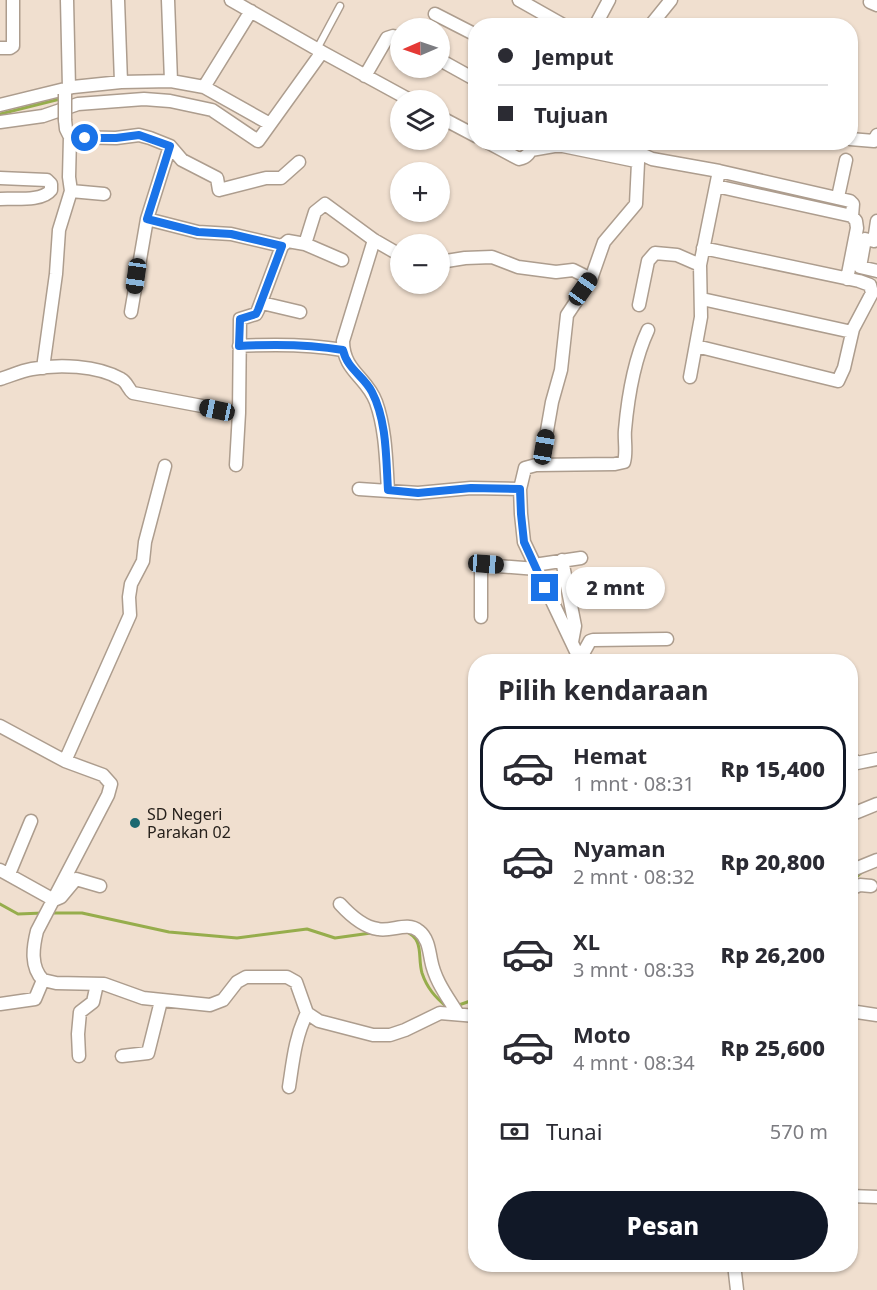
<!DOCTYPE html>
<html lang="id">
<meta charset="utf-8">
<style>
:root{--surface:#fff;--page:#f2f2f3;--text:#2b2b33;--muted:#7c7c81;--line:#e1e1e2;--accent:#111827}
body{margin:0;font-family:"Noto Sans",sans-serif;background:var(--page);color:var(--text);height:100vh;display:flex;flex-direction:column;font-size:22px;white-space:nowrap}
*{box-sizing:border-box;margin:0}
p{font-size:20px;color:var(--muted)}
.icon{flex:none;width:33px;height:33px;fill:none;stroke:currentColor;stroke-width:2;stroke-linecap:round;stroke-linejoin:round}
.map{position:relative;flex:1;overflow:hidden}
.drawer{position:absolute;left:468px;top:654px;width:390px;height:618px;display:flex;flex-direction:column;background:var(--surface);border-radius:24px;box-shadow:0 2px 4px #0004}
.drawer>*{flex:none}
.banner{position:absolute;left:468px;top:18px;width:390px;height:132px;border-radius:24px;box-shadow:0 2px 4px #0004;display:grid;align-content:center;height:132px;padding:0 30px;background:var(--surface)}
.needle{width:39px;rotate:268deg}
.tools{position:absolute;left:390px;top:18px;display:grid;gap:12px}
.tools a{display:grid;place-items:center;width:60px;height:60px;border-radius:50%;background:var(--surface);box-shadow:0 2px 4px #0004;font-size:30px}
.end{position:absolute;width:27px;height:27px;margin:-14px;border:8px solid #1a73e8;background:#fff;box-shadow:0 0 0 3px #fff}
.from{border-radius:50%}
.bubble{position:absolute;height:42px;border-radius:21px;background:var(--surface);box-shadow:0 2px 4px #0004;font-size:20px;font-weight:800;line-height:42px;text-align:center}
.car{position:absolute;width:18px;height:36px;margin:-18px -9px;border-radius:8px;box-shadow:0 0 4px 2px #0007;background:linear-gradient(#222 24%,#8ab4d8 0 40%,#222 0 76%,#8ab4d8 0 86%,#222 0)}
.banner b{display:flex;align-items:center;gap:21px;height:57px;font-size:22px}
.banner b+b{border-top:2px solid var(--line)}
.banner i{width:15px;height:15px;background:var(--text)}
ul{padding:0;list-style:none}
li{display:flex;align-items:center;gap:18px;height:84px;margin:0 12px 9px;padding:0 18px;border:3px solid transparent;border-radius:24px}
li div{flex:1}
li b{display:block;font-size:22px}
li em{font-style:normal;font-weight:800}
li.active{border-color:var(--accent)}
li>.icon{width:54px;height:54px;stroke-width:1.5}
h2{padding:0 30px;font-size:27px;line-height:72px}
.pay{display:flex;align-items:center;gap:15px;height:66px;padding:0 30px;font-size:22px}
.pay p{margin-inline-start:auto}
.action{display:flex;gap:12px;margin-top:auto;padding:12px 30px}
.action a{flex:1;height:69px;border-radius:36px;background:var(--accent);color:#fff;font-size:24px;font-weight:800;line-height:69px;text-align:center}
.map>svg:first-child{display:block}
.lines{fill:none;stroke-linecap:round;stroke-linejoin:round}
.stream{stroke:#96ad4c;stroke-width:3}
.lane-casing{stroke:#ad9d8e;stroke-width:9}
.street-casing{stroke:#ad9d8e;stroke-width:15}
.lane{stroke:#fff;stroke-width:6}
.street{stroke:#fff;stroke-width:12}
.street-bridge-casing{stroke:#ad9d8e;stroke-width:15;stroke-linecap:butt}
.street-bridge{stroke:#fff;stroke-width:12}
.route{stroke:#1a73e8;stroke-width:8}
.poi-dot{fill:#1c6870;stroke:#f0dfcf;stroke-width:2}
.labels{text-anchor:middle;stroke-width:4.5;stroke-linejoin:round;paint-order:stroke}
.poi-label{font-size:16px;fill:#27211c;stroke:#f0dfcf;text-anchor:start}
</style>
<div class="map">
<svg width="877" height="1290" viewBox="0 0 877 1290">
<rect width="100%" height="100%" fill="#f0dfcf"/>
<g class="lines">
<!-- stream -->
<path class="stream" d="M 0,114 L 60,99
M 850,883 L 862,872
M 0,904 L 18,914 L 43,913
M 50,913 L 82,913 L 169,932 L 237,938 L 307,929 L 335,938 L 371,933
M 405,931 C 425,940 417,955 422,973 C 427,988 435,997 447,1007
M 456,1006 L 476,999"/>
<defs>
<path id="lane" d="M 317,49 L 340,6"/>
<path id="street" d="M 67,0 L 69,88
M 118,0 L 121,82
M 168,0 L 171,81
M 231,0 L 322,52
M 519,0 L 565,26
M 870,2 L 877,5
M 435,14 L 476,35
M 595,26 L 609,0
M 650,26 L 671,0
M 0,48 L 10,48 L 13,46 L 13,0
M 440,60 L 476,80
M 365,76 L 387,38 L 393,36 L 400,39
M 204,87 L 251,11
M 0,105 L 73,87 L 121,82 L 171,81 L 204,87 L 270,124
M 440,117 L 476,136
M 0,122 L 43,116 L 78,104 L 144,99 L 170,101 L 212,110 L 258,141 L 322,52 L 410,100
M 70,137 L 116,138 L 139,135 L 150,138 L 170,146 L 182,160 L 217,178 L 219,190 L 266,178 L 281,178 L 299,162
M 850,139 L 874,141 L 877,135
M 487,142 L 519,159 C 528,157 530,152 534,144
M 592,142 L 639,153 L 652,159 L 719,171
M 531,150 L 554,146 L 563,146 L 636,161
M 0,178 L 47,180 L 51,184 L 51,190 C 42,202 14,198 0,199
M 716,186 L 852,216 L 856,221 L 857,228 L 847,279
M 71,191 L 104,194
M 838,197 L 846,160
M 147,219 L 198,232 L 231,234 L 282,246
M 877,221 L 874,241 L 865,239 L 860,267 L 877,271
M 374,240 L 343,341 C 343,371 367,377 376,402 C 386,430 386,461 388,490
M 305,244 L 315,212 L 325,204 L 374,240 L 400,255
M 440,262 L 465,258 L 492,257 L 518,267 L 556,272 L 573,270 L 591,279
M 702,299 L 852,332
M 262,303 L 300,312
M 639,305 L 648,261 L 655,253 L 677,255 L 700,265
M 131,312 L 147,219 L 170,146
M 239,346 C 274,344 308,344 343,350
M 696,346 L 838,381 L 844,368 L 853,329 L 872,293 L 870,285 L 859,281 L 703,248
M 43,368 L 56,274 L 59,230 L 71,191 L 69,177 L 70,137 L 66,129 L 65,120
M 690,377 L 701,317 L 700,265 L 719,171 L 850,201 L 853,204 L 852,216
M 0,379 C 10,376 21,371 32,369 C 58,364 97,365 121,379 C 127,382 128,389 133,393 L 239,413 L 240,319 L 256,314 L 258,310 L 282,246 L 288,241 L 305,244 L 342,260
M 236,465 L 239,413
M 541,465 L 552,402 L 561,370 L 567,315 L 591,279 L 604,242 L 636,204 L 639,142
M 359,489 L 418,493 L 471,488 L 520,489
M 562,560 L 575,626 L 572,642
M 534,565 L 581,558
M 481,617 L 481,571 L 484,565 L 537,569
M 580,659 L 590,641 L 593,640 L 667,639
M 581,662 L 524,542 L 521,514 L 520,489 L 525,468 L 536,465 L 615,464 L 624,462 C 627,452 624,440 625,430 C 628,396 634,360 648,330
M 0,726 L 65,761 L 103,775 L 111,784 L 108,795 L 37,931 C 33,947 30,967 43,980 L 56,983 L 104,984 L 143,998 L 210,1005 L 223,1000 L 237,982 L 246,977 L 287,977 L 296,982 L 307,1013 L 319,1021 L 373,1035 L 390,1035 L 405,1030 L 440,1013 L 476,1016
M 850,757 L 857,763 L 877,759
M 65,761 L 130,615 L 129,597 L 131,584 L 143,561 L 145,542 L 165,466
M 850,815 L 877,804
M 0,870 L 54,900 L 61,897 L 76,879 L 100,886
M 850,871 L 877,860
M 9,874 L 31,821
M 850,889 L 860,885 L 871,886
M 340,904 C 350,915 363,927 378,929 C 392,932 407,921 419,931 C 428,938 429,950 431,960 C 435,981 447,996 458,1014
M 0,1004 L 35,999 L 43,980
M 850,1011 L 877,1015
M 79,1056 L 78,1034 L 80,1012 L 93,1002 L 97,984
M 122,1056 L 148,1053 L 161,1001
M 289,1087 C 293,1061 295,1037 307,1013
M 850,1196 L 877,1197
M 734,1264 L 737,1290"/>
</defs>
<!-- lane casing -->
<use href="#lane" class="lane-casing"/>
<!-- street casing -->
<use href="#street" class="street-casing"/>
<!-- lane -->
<use href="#lane" class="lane"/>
<!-- street -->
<use href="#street" class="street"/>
<defs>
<path id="street-bridge" d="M 65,94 L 65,120"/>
</defs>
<!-- street-bridge casing -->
<use href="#street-bridge" class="street-bridge-casing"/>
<!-- street-bridge -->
<use href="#street-bridge" class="street-bridge"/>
</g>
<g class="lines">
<!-- route -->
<path class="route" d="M 85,138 L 116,138 L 139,135 L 170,146 L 147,219 L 198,232 L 231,234 L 282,246 L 258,310 L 256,314 L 240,319 L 239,346 C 274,344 308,344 343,350 C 347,369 364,376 372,392 C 387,421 386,459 388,490 L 418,493 L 471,488 L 520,489 L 521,514 L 524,542 L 545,588"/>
</g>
<!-- markers -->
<circle class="poi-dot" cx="135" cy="823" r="6"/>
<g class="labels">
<!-- poi labels -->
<g class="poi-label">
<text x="147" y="820">SD Negeri<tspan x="147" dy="18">Parakan 02</tspan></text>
</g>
</g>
</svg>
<div class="tools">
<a><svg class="needle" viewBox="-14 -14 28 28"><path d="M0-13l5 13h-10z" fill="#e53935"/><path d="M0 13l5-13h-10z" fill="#7c7c81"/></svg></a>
<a><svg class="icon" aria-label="layers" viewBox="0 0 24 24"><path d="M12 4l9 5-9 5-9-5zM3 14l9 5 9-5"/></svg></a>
<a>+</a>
<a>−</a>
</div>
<i class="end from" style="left:85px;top:138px"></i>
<i class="end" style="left:545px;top:588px"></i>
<div class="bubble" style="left:566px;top:567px;width:99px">2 mnt</div>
<i class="car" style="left:136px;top:276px;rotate:188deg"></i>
<i class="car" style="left:583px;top:289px;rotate:35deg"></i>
<i class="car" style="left:217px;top:410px;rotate:282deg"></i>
<i class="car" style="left:544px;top:447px;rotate:10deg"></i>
<i class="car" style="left:486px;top:564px;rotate:94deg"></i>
<div class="banner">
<b><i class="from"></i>Jemput</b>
<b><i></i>Tujuan</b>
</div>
<section class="drawer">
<h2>Pilih kendaraan</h2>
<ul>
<li class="active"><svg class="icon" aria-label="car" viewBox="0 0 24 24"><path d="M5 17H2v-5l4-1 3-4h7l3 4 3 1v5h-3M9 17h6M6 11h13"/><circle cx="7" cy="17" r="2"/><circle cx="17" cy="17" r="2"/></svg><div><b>Hemat</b><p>1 mnt · 08:31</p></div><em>Rp 15,400</em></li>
<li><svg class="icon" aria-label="car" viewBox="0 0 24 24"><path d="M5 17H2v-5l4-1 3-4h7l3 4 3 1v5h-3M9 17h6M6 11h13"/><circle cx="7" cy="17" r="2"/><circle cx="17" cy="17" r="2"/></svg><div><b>Nyaman</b><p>2 mnt · 08:32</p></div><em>Rp 20,800</em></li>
<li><svg class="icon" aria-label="car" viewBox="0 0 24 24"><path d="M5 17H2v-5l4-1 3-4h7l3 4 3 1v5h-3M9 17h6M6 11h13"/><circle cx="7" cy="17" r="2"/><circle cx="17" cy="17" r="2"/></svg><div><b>XL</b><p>3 mnt · 08:33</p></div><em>Rp 26,200</em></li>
<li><svg class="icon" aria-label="car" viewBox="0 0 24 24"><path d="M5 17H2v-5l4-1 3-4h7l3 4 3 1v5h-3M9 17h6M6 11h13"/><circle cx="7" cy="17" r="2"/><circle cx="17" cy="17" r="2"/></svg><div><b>Moto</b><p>4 mnt · 08:34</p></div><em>Rp 25,600</em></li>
</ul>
<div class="pay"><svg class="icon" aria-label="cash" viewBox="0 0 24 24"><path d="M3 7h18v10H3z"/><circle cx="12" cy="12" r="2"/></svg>Tunai<p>570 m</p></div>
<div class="action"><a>Pesan</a></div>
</section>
</div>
